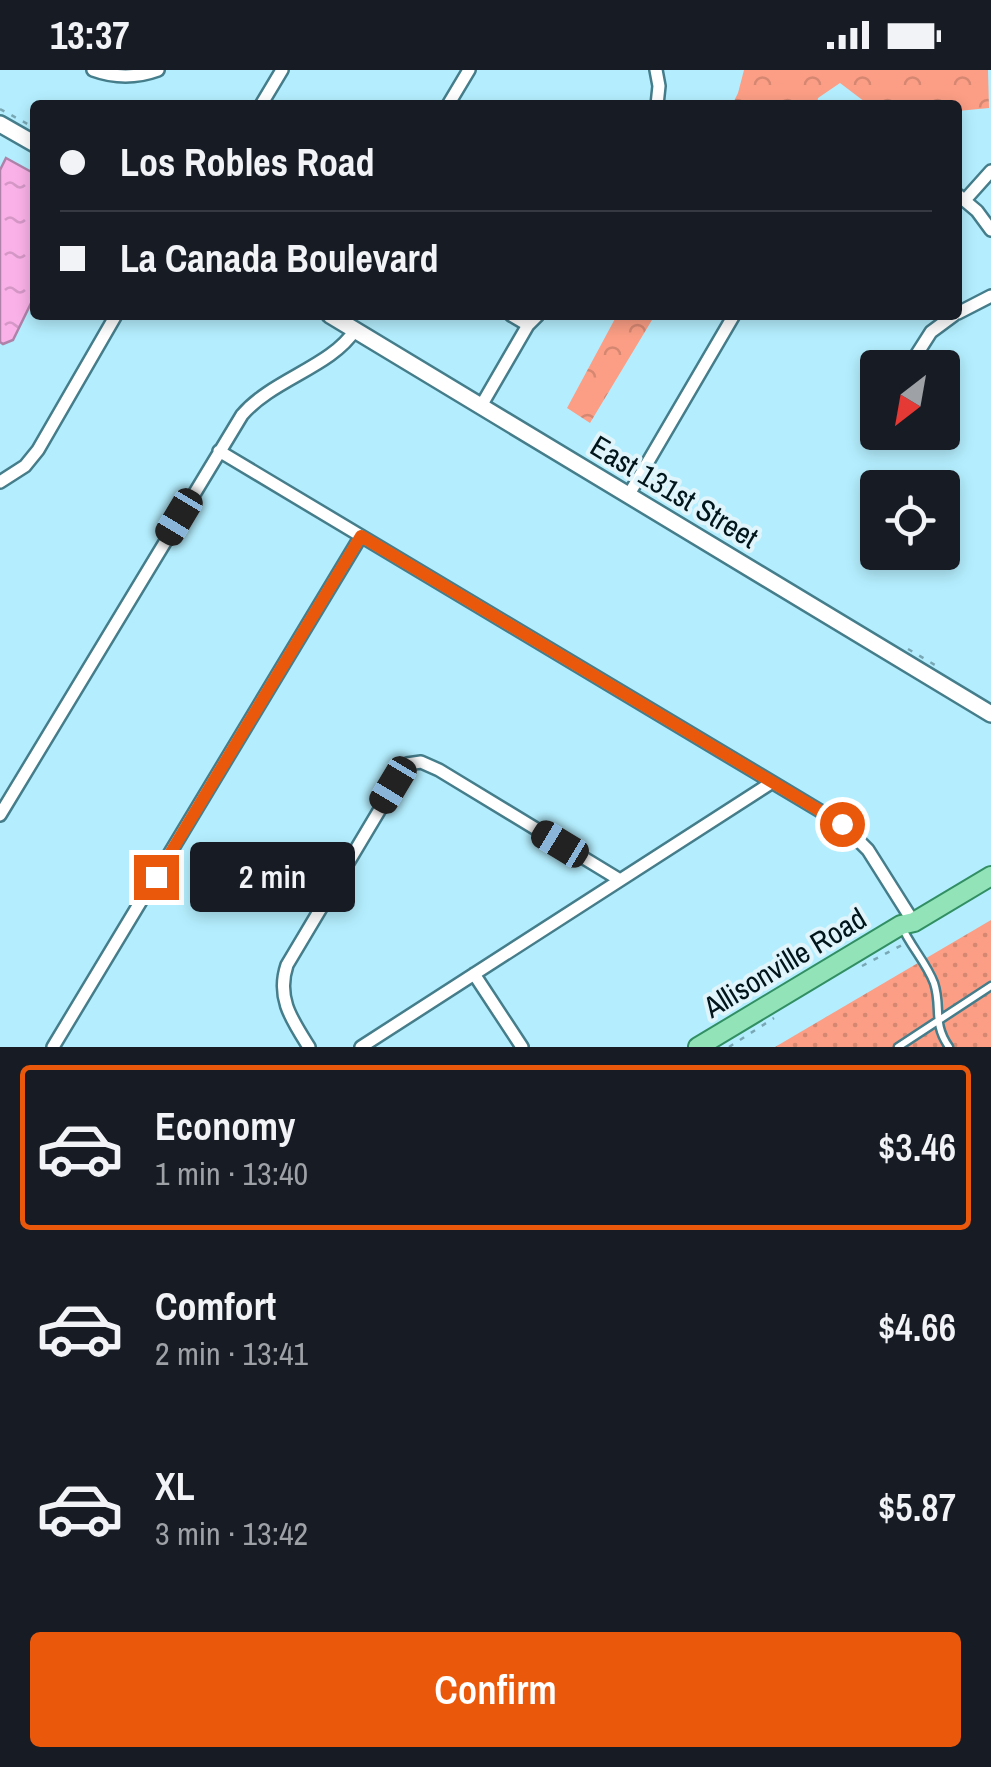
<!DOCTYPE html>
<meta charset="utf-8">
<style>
:root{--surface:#171b24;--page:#242831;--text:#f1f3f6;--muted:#9ea1a6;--line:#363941;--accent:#ea580c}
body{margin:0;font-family:"Archivo Narrow",sans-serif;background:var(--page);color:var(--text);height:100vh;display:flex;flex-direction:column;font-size:38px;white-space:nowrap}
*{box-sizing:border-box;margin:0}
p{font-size:32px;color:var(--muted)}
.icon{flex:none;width:55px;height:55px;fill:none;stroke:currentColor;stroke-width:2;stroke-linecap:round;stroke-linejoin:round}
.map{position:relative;height:977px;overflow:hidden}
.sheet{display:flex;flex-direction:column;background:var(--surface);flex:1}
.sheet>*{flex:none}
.hud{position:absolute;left:30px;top:30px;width:932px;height:220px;border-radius:10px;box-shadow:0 5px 15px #0003;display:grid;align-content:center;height:220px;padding:0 30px;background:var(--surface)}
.needle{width:65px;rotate:211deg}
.fabs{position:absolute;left:860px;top:280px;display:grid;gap:20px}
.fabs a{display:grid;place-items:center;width:100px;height:100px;border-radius:10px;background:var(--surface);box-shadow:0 5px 15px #0003;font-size:50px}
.end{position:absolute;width:45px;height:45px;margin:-22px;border:12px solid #ea580c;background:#fff;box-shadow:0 0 0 5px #fff}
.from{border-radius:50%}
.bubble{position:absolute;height:70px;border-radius:10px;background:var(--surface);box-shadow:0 5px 15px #0003;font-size:32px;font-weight:600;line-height:70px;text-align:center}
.car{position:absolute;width:30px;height:60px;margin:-30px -15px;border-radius:12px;box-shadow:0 0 8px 2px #0007;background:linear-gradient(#222 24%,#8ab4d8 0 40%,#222 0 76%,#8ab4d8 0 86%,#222 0)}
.hud b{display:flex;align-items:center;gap:35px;height:95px;font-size:38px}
.hud b+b{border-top:2px solid var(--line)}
.hud i{width:25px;height:25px;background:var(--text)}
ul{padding:18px 0 0;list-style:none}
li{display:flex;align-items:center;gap:30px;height:165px;margin:0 20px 15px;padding:0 10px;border:5px solid transparent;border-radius:10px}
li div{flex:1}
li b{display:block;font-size:38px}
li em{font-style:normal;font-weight:600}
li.current{border-color:var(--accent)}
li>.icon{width:90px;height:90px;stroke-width:1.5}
.cta{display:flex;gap:20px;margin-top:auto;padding:20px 30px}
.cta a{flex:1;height:115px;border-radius:10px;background:var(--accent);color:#fff;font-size:40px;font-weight:600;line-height:115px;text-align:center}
.status{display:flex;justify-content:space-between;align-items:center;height:70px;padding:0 50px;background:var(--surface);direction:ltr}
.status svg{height:28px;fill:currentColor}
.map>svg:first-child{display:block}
.forest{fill:url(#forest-crowns)}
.park{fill:url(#park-dots)}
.water{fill:url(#water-ripples);stroke:#af82aa;stroke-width:2.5}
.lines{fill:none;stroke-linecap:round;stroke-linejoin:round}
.lane-casing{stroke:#457d8b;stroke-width:11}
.street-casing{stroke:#457d8b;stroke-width:16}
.secondary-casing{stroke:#457d8b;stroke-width:20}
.primary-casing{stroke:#318f63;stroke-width:22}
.path{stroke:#79a7b4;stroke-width:2.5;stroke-dasharray:5 8;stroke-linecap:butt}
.lane{stroke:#fff;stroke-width:6}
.street{stroke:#fff;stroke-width:11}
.secondary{stroke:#fff;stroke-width:15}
.primary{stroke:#93e3b9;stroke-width:18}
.route{stroke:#ea580c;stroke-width:12}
.labels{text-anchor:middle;stroke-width:8;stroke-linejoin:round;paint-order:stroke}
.street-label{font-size:30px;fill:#01151b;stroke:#dff5fb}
</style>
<div class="status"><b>13:37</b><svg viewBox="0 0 49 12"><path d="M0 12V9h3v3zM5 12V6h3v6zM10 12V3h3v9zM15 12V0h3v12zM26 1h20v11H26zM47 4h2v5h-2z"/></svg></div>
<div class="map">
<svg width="991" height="977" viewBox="0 0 991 977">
<defs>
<pattern id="forest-crowns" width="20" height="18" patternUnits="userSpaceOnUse" patternTransform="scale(2.5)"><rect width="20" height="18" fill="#fb9e85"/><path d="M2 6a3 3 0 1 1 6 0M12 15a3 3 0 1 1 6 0" fill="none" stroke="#d58772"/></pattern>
<pattern id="park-dots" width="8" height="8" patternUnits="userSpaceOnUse" patternTransform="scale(2.5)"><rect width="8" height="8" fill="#fb9e85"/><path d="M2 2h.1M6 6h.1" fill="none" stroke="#d58772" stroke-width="1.8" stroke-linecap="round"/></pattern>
<pattern id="water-ripples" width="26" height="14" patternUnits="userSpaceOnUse" patternTransform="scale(2.5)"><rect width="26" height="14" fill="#fab1e7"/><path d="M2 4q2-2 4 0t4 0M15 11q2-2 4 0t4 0" fill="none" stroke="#d497c6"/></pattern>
</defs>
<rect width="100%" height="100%" fill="#b4eefe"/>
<!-- forest -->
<path class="forest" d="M 744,0 L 988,0 L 989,38 L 958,41 L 958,35 L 869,35 L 840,13 L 818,28 L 817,35 L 732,35 L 738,23 Z
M 617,245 L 655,245 L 590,353 L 567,338 Z"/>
<!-- park -->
<path class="park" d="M 991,850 L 991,977 L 775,977 Z"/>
<!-- water -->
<path class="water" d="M 6,88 L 35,104 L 35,225 L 13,270 L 3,274 L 0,272 L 0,100 Z"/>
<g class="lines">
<defs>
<path id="lane" d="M 901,855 C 910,876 926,892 934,913 C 942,937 932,953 949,977
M 898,977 L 991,916"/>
<path id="street" d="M 93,0 C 115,8 136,8 158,0
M 656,0 L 659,16 L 657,35
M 261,35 L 282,0
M 448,35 L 469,0
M 958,125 L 977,141 L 991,160
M 965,130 L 991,101
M 958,243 L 991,226
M 511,245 L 528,255
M 908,298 L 931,262 L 954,245
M 481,336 L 528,255 L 538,245
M 871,361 L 878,349
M 219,381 L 842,754 L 868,780 L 909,845
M 0,412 L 25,396 L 38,380 L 116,245
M 628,426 L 734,245
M 0,745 L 242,345 C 273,309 331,297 355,260
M 474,904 L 522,977
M 53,977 L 361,466
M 309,977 C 292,950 276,928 287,895 L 407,694 L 421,692 L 439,700 L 620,810
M 361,977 L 771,713"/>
<path id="secondary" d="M 0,54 L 35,74
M 330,245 L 991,644"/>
<path id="primary" d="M 698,977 L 901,855 L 914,852 L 991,806"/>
</defs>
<!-- lane casing -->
<use href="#lane" class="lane-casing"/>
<!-- street casing -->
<use href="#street" class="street-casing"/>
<!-- secondary casing -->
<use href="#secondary" class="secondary-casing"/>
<!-- primary casing -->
<use href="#primary" class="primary-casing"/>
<!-- path -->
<path class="path" d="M 0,39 L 35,58
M 908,579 L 935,595
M 862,896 L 904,874
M 729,977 L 774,948"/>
<!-- lane -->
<use href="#lane" class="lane"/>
<!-- street -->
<use href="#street" class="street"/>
<!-- secondary -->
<use href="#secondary" class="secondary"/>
<!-- primary -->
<use href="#primary" class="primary"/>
</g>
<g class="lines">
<!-- route -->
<path class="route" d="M 156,807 L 361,466 L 842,754"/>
</g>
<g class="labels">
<!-- street labels -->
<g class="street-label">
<text transform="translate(674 422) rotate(31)" y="10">East 131st Street</text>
<text transform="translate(785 893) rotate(-31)" y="10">Allisonville Road</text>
</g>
</g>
</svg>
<div class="fabs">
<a><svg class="needle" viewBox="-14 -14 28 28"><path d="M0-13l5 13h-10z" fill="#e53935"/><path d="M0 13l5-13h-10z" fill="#9ea1a6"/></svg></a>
<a><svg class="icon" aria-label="locate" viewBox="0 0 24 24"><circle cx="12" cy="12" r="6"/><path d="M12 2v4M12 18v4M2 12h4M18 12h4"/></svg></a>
</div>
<i class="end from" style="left:842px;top:754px"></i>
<i class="end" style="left:156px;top:807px"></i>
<div class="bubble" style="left:190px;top:772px;width:165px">2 min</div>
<i class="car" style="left:179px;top:447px;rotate:211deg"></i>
<i class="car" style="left:393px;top:715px;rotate:211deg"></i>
<i class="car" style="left:560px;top:774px;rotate:301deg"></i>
<div class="hud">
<b><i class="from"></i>Los Robles Road</b>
<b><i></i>La Canada Boulevard</b>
</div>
</div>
<section class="sheet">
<ul>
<li class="current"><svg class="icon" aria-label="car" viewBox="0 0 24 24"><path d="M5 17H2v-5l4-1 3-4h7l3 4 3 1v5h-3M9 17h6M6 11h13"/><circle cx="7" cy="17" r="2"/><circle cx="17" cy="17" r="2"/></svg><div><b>Economy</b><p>1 min · 13:40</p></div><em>$3.46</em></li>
<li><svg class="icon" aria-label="car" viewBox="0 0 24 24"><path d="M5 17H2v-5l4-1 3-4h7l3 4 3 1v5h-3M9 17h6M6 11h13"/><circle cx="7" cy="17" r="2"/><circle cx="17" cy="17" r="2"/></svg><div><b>Comfort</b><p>2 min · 13:41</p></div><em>$4.66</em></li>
<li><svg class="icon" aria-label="car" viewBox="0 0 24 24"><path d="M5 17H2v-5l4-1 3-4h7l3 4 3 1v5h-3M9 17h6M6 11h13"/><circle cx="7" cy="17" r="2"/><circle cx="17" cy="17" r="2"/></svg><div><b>XL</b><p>3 min · 13:42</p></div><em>$5.87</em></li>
</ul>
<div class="cta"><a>Confirm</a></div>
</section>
